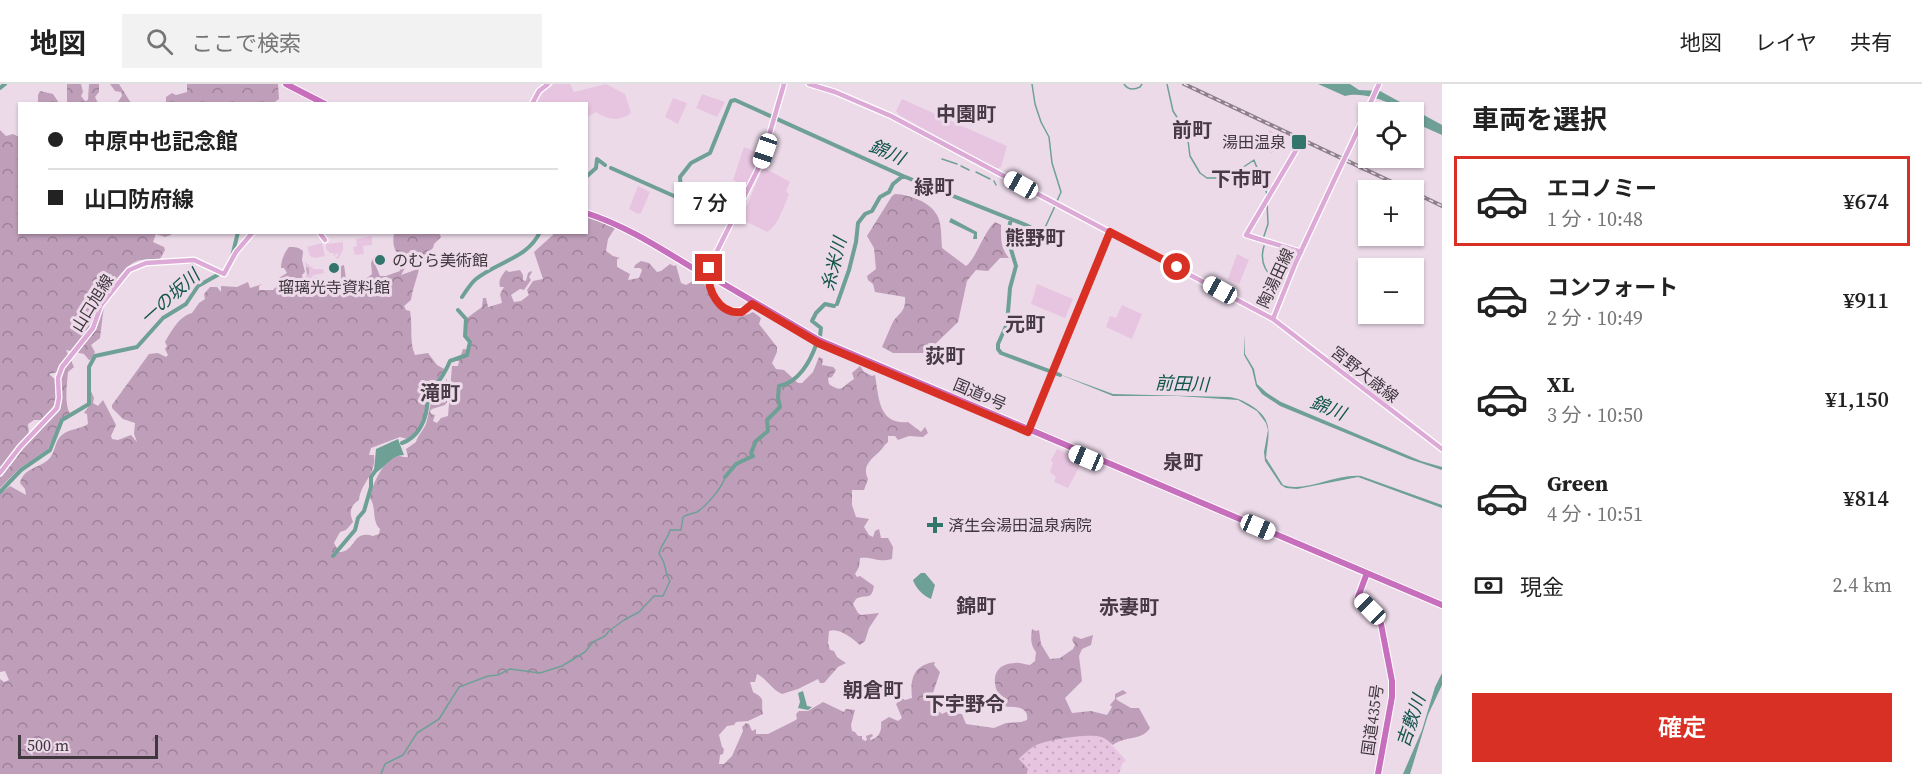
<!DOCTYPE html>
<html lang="ja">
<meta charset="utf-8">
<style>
:root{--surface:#fff;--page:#f2f2f2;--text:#222;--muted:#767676;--line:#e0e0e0;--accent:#d93025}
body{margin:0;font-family:"Source Serif 4","Noto Sans JP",serif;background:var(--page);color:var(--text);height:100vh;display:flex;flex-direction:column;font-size:22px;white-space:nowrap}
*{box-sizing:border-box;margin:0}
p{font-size:20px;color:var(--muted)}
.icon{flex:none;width:33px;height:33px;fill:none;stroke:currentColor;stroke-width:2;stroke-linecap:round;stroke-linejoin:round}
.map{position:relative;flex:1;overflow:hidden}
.details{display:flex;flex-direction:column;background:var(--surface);width:480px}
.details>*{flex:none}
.banner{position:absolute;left:18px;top:18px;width:570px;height:132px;border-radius:0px;box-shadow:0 2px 4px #0004;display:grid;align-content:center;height:132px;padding:0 30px;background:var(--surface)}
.controls{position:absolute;left:1358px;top:18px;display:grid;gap:12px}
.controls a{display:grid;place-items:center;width:66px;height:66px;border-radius:0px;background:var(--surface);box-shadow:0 2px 4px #0004;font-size:30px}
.scale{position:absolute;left:18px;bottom:15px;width:140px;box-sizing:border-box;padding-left:6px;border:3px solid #3f373d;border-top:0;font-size:16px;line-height:21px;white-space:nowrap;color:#3f373d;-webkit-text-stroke:4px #ecdae9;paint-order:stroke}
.end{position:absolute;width:27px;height:27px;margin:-14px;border:8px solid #d93025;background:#fff;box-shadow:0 0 0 3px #fff}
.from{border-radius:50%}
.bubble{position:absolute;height:42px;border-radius:0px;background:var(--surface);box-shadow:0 2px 4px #0004;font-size:20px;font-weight:600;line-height:42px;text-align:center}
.car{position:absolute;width:18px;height:36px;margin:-18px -9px;border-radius:8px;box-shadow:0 0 4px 2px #0007;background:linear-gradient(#fff 24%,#345 0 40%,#fff 0 76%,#345 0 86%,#fff 0)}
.banner b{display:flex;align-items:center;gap:21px;height:57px;font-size:22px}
.banner b+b{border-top:2px solid var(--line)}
.banner i{width:15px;height:15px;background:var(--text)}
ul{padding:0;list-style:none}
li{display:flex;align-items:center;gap:18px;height:90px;margin:0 12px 9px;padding:0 18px;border:3px solid transparent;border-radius:0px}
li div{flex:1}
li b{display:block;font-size:22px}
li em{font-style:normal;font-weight:600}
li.selected{border-color:var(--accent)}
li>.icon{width:54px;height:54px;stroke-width:1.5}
h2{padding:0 30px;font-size:27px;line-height:72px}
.pay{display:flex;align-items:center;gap:15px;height:66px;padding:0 30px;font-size:22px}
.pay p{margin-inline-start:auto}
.action{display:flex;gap:12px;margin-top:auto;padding:12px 30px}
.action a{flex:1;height:69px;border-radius:0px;background:var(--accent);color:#fff;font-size:24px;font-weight:600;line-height:69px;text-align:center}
header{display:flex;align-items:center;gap:36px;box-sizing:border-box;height:84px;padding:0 30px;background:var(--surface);border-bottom:2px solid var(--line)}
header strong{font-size:28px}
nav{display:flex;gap:33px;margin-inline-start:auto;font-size:21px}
.search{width:420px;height:54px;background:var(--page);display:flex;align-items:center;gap:15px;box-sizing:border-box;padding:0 21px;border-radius:0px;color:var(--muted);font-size:22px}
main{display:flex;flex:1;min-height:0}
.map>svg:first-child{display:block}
.grass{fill:url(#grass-dots)}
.forest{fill:url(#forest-crowns)}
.cemetery{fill:url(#cemetery-stones)}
.green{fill:#e7c5e1}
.water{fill:#6fa096}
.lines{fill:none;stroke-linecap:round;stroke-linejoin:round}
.stream{stroke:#6fa096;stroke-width:1.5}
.river{stroke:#6fa096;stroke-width:4}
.major-casing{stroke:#fff;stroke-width:7}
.highway-casing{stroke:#fff;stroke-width:8}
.major{stroke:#dda9d7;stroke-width:4.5}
.highway{stroke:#c76fbc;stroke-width:6}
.rail-casing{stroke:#8d808a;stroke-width:4}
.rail{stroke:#ecdae9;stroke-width:1.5;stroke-dasharray:4.5;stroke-linecap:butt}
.major-bridge-casing{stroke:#fff;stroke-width:7;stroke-linecap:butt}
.highway-bridge-casing{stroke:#fff;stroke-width:8;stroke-linecap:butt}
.major-bridge{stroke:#dda9d7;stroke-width:4.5}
.highway-bridge{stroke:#c76fbc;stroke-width:6}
.route{stroke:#d93025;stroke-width:8}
.poi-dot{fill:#32766b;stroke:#ecdae9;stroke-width:2}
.labels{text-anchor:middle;stroke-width:6;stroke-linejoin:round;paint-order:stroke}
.poi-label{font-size:16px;fill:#3f373d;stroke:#ecdae9;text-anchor:start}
.street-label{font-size:16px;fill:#3f373d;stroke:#ecdae9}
.water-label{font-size:18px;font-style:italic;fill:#12564c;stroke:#ecdae9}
.quarter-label{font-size:20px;font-weight:bold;fill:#473945;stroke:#ecdae9}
</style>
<header>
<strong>地図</strong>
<div class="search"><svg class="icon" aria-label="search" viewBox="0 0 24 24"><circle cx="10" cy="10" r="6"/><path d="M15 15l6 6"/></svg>ここで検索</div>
<nav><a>地図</a><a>レイヤ</a><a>共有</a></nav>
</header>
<main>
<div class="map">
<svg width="1442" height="690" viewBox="0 0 1442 690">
<defs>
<pattern id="grass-dots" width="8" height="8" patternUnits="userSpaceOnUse" patternTransform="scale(1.5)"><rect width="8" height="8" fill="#e7c5e1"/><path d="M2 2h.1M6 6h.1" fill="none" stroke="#c7aac2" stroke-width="1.8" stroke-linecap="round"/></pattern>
<pattern id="forest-crowns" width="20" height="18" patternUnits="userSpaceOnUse" patternTransform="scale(1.5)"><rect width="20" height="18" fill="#bf9eba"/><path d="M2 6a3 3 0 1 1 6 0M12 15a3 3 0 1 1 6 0" fill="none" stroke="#9d8298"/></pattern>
<pattern id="cemetery-stones" width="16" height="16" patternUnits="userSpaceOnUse" patternTransform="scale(1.5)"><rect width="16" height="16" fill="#e7c5e1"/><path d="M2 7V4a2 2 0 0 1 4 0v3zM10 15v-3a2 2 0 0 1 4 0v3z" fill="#c7aac2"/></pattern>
</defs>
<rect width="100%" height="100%" fill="#ecdae9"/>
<!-- grass -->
<path class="grass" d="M 1093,651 L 1104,653 L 1126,676 L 1122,680 L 1119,690 L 1028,690 L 1028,685 L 1019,676 C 1023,671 1028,666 1033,663 C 1045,655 1079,652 1093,651 Z"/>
<!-- forest -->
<path class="forest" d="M 67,0 L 81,0 L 83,8 L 81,12 L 85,17 L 88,16 L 89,0 L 99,0 L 99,8 L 95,13 L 98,19 L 67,19 Z
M 110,0 L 119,0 L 131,19 L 117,19 L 122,12 L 121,8 L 115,7 Z
M 187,0 L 278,0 L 279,15 L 272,20 L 166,19 L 166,13 L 172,9 L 176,11 L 187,8 Z
M 40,7 L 53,10 L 59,19 L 38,19 L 38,11 Z
M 0,46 L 6,52 L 13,50 L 19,53 L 20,148 L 170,148 L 171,151 L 165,153 L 156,150 L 153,158 L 164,163 L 165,166 L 160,175 C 154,175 148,175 142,176 C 117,178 91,240 82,261 L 95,244 L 100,228 L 104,221 L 100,254 L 91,261 L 95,268 L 92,275 L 89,276 L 84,270 L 66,266 L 74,283 L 68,288 C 67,300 64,319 70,330 L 62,334 L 48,365 L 20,384 L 0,404 L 0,392 L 26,359 L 58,325 L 61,290 L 68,278 L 66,276 L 58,288 L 49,290 L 57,297 C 57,314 56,323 44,336 L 34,336 L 28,340 L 29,351 L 18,361 L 0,385 Z
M 895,110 C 910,111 929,117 937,131 C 942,140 941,154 942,164 L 966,182 C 976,175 983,149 995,138 L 1001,141 C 1001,155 1000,163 1009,174 L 1000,174 L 988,187 L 976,186 L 967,197 L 958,238 L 926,269 L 893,269 L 882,263 C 885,256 889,247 892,240 C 898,228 906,230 905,213 L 875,208 L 873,200 L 868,196 L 867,192 L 876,185 L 874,164 L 867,152 L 892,112 Z
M 587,132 L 615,144 L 608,155 L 606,167 L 613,172 L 620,174 L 617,175 L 617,183 L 630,190 L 628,196 L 639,194 L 642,186 L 640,184 L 634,184 L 635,181 L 641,177 L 649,179 L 657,188 L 661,187 L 670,180 L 674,182 L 676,181 L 681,199 L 686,201 L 693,197 L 704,200 C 717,216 725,243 753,228 L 761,234 L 759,240 L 777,263 L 777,268 L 772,279 L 776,285 L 784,286 L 798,299 L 802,299 L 813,288 L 819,273 L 823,275 L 822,281 L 833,283 L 836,286 L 832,293 L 828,294 L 829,300 C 843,310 842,302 854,295 L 852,289 L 860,282 L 864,288 L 872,292 L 875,291 C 879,313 878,341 908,338 L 921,348 L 925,343 L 928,349 L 923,353 L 909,352 L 898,356 L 895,352 L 888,352 L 888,358 C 883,362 882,366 878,369 C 870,376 862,383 868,395 L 864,406 L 852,406 L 852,421 L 856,433 L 869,435 L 864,443 L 869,451 L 873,453 L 875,447 L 879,445 L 881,454 L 888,454 L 893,463 L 892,475 C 877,479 873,472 860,474 L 859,483 L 855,490 L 857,493 L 860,492 L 874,502 C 871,518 866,509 856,515 L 853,520 L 858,529 L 861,531 L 879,529 L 869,544 L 865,557 L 860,561 C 852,554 839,543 829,547 L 828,559 L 830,566 L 834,567 L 837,573 L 846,579 L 838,583 L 824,599 L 820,599 L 818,595 L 798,605 L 782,610 C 771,605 767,595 757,590 L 755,598 L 750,598 L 753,608 C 767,616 760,615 763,630 L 748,637 L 736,638 L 734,641 L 727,642 L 719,651 L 722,663 L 724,665 L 723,670 L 720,671 L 719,680 L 724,680 L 732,672 L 743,647 L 742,643 L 746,639 L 749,640 L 752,647 L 756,645 L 756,650 L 768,650 L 794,637 L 797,635 L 796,630 L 799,627 L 808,627 L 823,618 L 844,628 L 846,625 L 855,626 L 851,641 L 852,647 L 855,648 L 858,652 L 862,652 L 862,655 L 865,657 L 867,656 L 866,652 L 872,650 L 873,652 L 870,654 L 870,656 C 879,654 882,647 881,638 L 889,633 L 898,637 L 902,634 L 896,620 L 902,614 L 905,616 L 912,614 C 910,595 913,581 935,578 L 934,581 L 940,588 L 933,609 C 938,613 940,615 939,621 L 936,622 L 936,625 L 942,630 L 946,628 L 962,630 L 966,640 L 994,644 L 1006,639 L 1021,638 L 1027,636 C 1029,624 1017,622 1007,623 C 993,609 986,580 1015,579 C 1019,578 1025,581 1030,581 L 1035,577 L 1036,568 C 1030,560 1031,554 1032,545 L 1036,547 L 1039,546 L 1041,560 L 1050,575 L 1060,574 L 1073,565 L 1075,561 L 1072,556 L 1074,552 L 1081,555 L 1093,551 L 1091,561 L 1082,565 L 1079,572 L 1082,597 L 1065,614 L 1072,629 L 1091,627 L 1107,631 L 1112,623 L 1110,621 L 1115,615 L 1115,610 L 1123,606 L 1127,609 L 1116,614 L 1117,616 L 1131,624 L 1139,624 L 1150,644 C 1142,657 1123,652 1113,661 C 1109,658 1106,654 1101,653 C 1090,649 1043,656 1033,663 C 1028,666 1023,671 1019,675 L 1028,685 L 1027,690 L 0,690 L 0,595 L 4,598 L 9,596 L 5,587 L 0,588 L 0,410 L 10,402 L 26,411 L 25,405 L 20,399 C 24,384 37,385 48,376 C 56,369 54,357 62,351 C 70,344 79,346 88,340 L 87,330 L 84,329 L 91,319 L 91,307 L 94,314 L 93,319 L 98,322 L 103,316 L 116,341 L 111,352 L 112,355 L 118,356 L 131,351 L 137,358 L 134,350 L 135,339 L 123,335 L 112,324 L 112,321 L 149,270 L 158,269 L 166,273 L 168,271 L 165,265 L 167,262 L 165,258 C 171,248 179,232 192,229 L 199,219 L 205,215 L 204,210 L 210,203 L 217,203 L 221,208 L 221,202 L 237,203 L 248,198 L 250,204 L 263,200 L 259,202 L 259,206 L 273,206 L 280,199 L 279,194 L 287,189 L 284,184 L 281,184 C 281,177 284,169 289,163 C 295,163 299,163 303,167 L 302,176 L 305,188 L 302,191 L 303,196 L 307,199 L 316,193 L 324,203 L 341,200 L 341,182 L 344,181 L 347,202 L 367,200 L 367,194 L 372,190 L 371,179 L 375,171 L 377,171 L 378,176 L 375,180 L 380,192 L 386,192 L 400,187 L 399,180 L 406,182 L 401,191 L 415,186 L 413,181 C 399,171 391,169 394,149 L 439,149 L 441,153 L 434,160 L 433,164 L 420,175 C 420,189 413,201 411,216 L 404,222 L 406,226 L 410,227 C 413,242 409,258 415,271 L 428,269 L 437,281 L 446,286 L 433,303 L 434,309 L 420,344 L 413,353 L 407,355 L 400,353 L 371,364 L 369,371 L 374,371 C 376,392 361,398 359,416 C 350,422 349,428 353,438 L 346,446 L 340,448 L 334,459 L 339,468 C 356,468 352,445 373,452 L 379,450 L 380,445 C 371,436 377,424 370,414 C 371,403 384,373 399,372 C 402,372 405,374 408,373 L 406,365 L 416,358 C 418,351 423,347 426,340 C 429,331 429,322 433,314 L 439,316 L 445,308 L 444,302 L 447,294 L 447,318 L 445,321 L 432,325 L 430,327 L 431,330 L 435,331 L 433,337 L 437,339 L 441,334 L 448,332 L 452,282 L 458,282 L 459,277 L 454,277 L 460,274 L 463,265 L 470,266 L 470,256 L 466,250 L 467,234 L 482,223 L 483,214 L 486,214 L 488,223 L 502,219 L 500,210 L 504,203 L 500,203 C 498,195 502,192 506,186 L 509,188 L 520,186 L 523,191 L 523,196 L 526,197 L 528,189 L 531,187 L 532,188 L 529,193 L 531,196 L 524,206 L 520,205 L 511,211 L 514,218 L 521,217 L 529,211 L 527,206 L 533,197 L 543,195 L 534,168 L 555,149 L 586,148 Z"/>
<!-- cemetery -->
<path class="cemetery" d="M 1270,46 L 1274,49 L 1270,55 L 1281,63 L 1271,69 L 1259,63 L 1260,60 L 1264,59 L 1264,54 Z
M 305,178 L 314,185 L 323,185 L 324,189 L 314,191 L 307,198 L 304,196 L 307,190 Z"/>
<!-- green -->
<path class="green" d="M 554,0 L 570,0 L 574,8 L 606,0 L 625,10 L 631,29 C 619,38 608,36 596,28 L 587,33 L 586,20 L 535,20 L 543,8 Z
M 702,10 L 725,18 L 717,33 L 696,24 Z
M 673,14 L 687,19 L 678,40 L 665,33 Z
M 902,15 L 1007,62 L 1001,83 L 996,85 L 899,31 L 896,27 Z
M 744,63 L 760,70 L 747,102 L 733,96 Z
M 763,83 L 790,98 L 786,107 L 789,110 C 784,122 778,142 767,148 L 747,138 L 743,131 Z
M 638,102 L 650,108 L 641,129 L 638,130 L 629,125 Z
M 372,152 L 372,161 L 363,162 L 364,170 L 355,171 L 353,163 L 357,162 L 356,155 Z
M 343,158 L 343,166 L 338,175 L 335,173 L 338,172 L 338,169 L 333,172 L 334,169 L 330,169 L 326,165 L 326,160 Z
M 322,159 L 325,172 L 315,174 L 310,172 L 307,163 Z
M 1237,170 L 1249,176 L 1239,200 L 1228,195 Z
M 1037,200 L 1073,215 L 1065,234 L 1031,220 Z
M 1122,221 L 1142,230 L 1132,255 L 1106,243 L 1110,232 L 1116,234 Z
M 1057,365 L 1083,376 L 1068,404 L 1054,398 L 1056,393 L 1050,388 L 1053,379 L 1051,376 Z"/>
<!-- water -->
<path class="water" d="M 1318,0 L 1350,0 L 1359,6 L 1380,7 L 1442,41 L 1442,51 L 1424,43 L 1413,34 L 1413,28 C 1403,28 1400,25 1391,20 C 1379,14 1358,8 1345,12 Z
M 951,134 L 977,148 L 977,155 L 973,155 L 974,150 L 949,138 Z
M 1245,250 L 1245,270 L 1254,285 L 1257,300 L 1267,309 L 1281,318 L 1421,377 L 1442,383 L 1442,386 L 1409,375 L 1280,322 L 1262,310 L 1256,302 L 1252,285 L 1244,271 Z
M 1056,289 L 1113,310 L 1229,313 C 1238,314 1244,317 1252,322 C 1275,337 1268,351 1266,374 L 1283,401 C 1305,409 1337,389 1361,392 L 1442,421 L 1442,424 L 1358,393 L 1297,405 L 1286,404 L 1281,401 L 1265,377 L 1264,368 L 1268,346 L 1266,339 L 1257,327 L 1238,316 L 1178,312 L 1113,312 Z
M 398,355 L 404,371 C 392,371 387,381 377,388 L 374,386 L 376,365 Z
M 921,489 L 925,489 L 935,501 L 931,515 C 923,512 915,503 913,496 Z
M 1442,589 L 1442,601 L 1428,631 L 1410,690 L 1403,690 L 1422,646 L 1435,603 Z
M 803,607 L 807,622 L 812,623 L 808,626 L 798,624 L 800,618 L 798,609 Z"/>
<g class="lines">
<!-- stream -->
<path class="stream" d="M 1032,0 L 1035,20 L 1041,38 L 1049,53 L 1052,79 L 1061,108 L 1057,117
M 1124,0 C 1128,6 1134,6 1140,3 L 1142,0
M 1167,0 L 1173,27 L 1187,49 L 1190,72 L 1200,89 L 1207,94 L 1227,94 L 1254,76 C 1258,89 1267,99 1267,114
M 942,75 L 957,80
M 961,82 L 969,86
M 976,88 L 990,95
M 994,97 L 996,101
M 1044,151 L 1043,148 L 1055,122
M 1263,155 L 1268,140 L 1267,118
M 1264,162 C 1259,178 1266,194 1284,198
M 381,690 L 385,680 L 403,671 L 417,649 L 439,635 L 459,603 L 488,592 L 498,591 L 510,585 L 540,589 L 562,582 L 585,568 L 593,558 L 605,552 L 609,547 L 624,536 L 639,528 L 654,512 L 663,512 L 670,497 C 664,489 667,479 659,470 C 661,460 668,455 670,446 L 681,446 L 683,433 C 687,430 692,430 697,428 C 705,423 723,403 725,393"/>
<!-- river -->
<path class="river" d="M 0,4 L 5,0
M 611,84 L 674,112 L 679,111 L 681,107 L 680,93 L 691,79 L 710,69 L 731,17 L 735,16 L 903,92 L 1026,141 L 1061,159
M 586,93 L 596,84 L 597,75 L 605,81
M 1011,135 L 1007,152 L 1016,182 L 1010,204 L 1007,240 L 998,260 L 998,265 L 1001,269 L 1060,291
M 232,173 L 238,148
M 462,213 C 466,207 471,199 476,195 C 497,178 528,174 540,148
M 837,220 L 849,186 L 856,158 L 858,139 L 865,130 L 872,127 L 880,113 L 889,108 L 893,100 L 903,92
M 820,252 L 821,244 L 812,237 L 816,229 L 825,220 L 834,222
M 402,359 C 417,354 425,339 427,323 C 428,317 425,314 426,308 C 438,302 445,289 450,277 L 467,271 L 470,258 L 465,252 L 466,235 L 458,226
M 725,393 L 736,380 L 753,372 L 751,369 L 756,357 L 768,347 L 767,336 L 780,323 L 778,314 L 779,302 C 798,299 810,278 816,261
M 0,408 L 21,386 L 50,366 L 62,336 L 89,320 L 89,283 L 95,272 L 137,263 L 163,234 L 186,220 L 198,202 L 221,189
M 333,472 L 355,446 L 358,434 L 364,427 L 371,403 L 371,393 L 378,383"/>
<defs>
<path id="major" d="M 809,0 L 835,8 L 891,32 L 1273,235 L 1442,365
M 532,20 L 539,7 L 548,0
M 1298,63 L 1246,151 L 1301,168
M 1350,63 L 1379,0
M 319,148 L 325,156
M 754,218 C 727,245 701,206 711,179 L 761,79 L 784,0
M 1273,235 L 1295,180 L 1338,88
M 1029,346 L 1110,149
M 0,389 L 20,363 L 57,324 L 59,314 L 58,294 L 62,283 L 93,244 L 101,221 L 129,186 L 146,179 L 194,176 L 224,190 L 236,168 L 253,148"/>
<path id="highway" d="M 286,0 L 325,20
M 586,129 C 630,143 667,169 706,192
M 710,192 L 819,256 L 1442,521
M 1367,489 L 1358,513 L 1375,530 L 1381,540 L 1392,597 L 1392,613 L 1378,690"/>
</defs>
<!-- major casing -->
<use href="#major" class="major-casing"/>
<!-- highway casing -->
<use href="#highway" class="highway-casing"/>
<!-- major -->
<use href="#major" class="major"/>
<!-- highway -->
<use href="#highway" class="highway"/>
<defs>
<path id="rail" d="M 1184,0 L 1409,106
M 1413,108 L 1442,122"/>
</defs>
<!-- rail casing -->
<use href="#rail" class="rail-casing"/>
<!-- rail -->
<use href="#rail" class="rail"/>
<defs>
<path id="major-bridge" d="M 1338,88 L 1350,63"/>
<path id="highway-bridge" d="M 705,189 L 710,192"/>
</defs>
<!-- major-bridge casing -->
<use href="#major-bridge" class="major-bridge-casing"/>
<!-- highway-bridge casing -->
<use href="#highway-bridge" class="highway-bridge-casing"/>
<!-- major-bridge -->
<use href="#major-bridge" class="major-bridge"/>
<!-- highway-bridge -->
<use href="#highway-bridge" class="highway-bridge"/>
</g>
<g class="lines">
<!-- route -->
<path class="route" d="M 709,184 C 706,204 718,231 742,228 L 752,220 L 818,259 L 1028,348 L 1110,148 L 1177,183"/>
</g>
<!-- markers -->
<g class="poi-dot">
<rect x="1291" y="50" width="16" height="16" rx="3"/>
<circle cx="380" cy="176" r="6"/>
<circle cx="334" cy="184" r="6"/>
<path d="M932 432h6v6h6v6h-6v6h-6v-6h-6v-6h6z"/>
</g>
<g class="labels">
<!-- poi labels -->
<g class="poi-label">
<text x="1286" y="64" text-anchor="end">湯田温泉</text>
<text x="392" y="182">のむら美術館</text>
<text x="334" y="209" text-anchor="middle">瑠璃光寺資料館</text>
<text x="948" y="447">済生会湯田温泉病院</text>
</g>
<!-- street labels -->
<g class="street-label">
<text transform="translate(1275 194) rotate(-65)" y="6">陶湯田線</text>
<text transform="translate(92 219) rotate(-58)" y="6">山口旭線</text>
<text transform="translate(1365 290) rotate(38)" y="6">宮野大歳線</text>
<text transform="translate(980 310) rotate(23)" y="6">国道9号</text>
<text transform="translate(1372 636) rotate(-82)" y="6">国道435号</text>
</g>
<!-- water labels -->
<g class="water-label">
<text transform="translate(887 68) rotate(24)" y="6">錦川</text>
<text transform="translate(834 180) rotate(-76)" y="6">糸米川</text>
<text transform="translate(170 213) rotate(-42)" y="6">一の坂川</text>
<text transform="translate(1182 300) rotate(2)" y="6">前田川</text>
<text transform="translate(1328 324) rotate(22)" y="6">錦川</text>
<text transform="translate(1411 637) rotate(-71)" y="6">吉敷川</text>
</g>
<!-- quarter labels -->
<g class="quarter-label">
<text x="966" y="37">中園町</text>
<text x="1192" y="53">前町</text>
<text x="1241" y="102">下市町</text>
<text x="934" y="110">緑町</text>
<text x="1035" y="161">熊野町</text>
<text x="1025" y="247">元町</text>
<text x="945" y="279">荻町</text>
<text x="440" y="316">滝町</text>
<text x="1183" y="385">泉町</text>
<text x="976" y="529">錦町</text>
<text x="1129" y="530">赤妻町</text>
<text x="873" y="613">朝倉町</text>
<text x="965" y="627">下宇野令</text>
</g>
</g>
</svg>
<div class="controls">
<a><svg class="icon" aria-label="locate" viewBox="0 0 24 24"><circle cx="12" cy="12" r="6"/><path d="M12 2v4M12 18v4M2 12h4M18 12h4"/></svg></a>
<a>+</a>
<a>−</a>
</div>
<div class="scale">500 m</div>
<i class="end from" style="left:1177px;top:183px"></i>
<i class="end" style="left:709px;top:184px"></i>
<div class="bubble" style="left:674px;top:98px;width:72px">7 分</div>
<i class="car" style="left:765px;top:67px;rotate:199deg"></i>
<i class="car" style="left:1021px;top:101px;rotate:299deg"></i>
<i class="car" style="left:1220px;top:206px;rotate:299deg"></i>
<i class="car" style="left:1086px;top:374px;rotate:293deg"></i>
<i class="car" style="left:1258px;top:443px;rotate:113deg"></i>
<i class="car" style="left:1370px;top:525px;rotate:315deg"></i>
<div class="banner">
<b><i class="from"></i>中原中也記念館</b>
<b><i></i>山口防府線</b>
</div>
</div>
<section class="details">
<h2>車両を選択</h2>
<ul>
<li class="selected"><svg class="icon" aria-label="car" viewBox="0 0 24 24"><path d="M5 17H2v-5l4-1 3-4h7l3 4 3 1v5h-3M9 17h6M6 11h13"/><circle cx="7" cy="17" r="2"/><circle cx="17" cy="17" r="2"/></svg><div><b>エコノミー</b><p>1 分 · 10:48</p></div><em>¥674</em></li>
<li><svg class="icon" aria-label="car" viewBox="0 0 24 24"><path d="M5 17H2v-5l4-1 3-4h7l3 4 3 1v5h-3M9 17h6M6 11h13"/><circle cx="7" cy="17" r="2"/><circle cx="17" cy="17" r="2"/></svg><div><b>コンフォート</b><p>2 分 · 10:49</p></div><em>¥911</em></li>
<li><svg class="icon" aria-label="car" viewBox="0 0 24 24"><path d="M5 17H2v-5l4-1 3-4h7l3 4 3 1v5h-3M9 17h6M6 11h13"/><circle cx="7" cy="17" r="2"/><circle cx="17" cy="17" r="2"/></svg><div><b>XL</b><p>3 分 · 10:50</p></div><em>¥1,150</em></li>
<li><svg class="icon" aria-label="car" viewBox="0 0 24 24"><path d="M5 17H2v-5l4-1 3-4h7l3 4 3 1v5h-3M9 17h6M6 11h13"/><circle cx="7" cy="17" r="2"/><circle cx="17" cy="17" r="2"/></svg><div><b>Green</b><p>4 分 · 10:51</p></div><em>¥814</em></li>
</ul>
<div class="pay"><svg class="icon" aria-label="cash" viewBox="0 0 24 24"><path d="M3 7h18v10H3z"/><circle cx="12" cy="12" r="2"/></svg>現金<p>2.4 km</p></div>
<div class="action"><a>確定</a></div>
</section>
</main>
